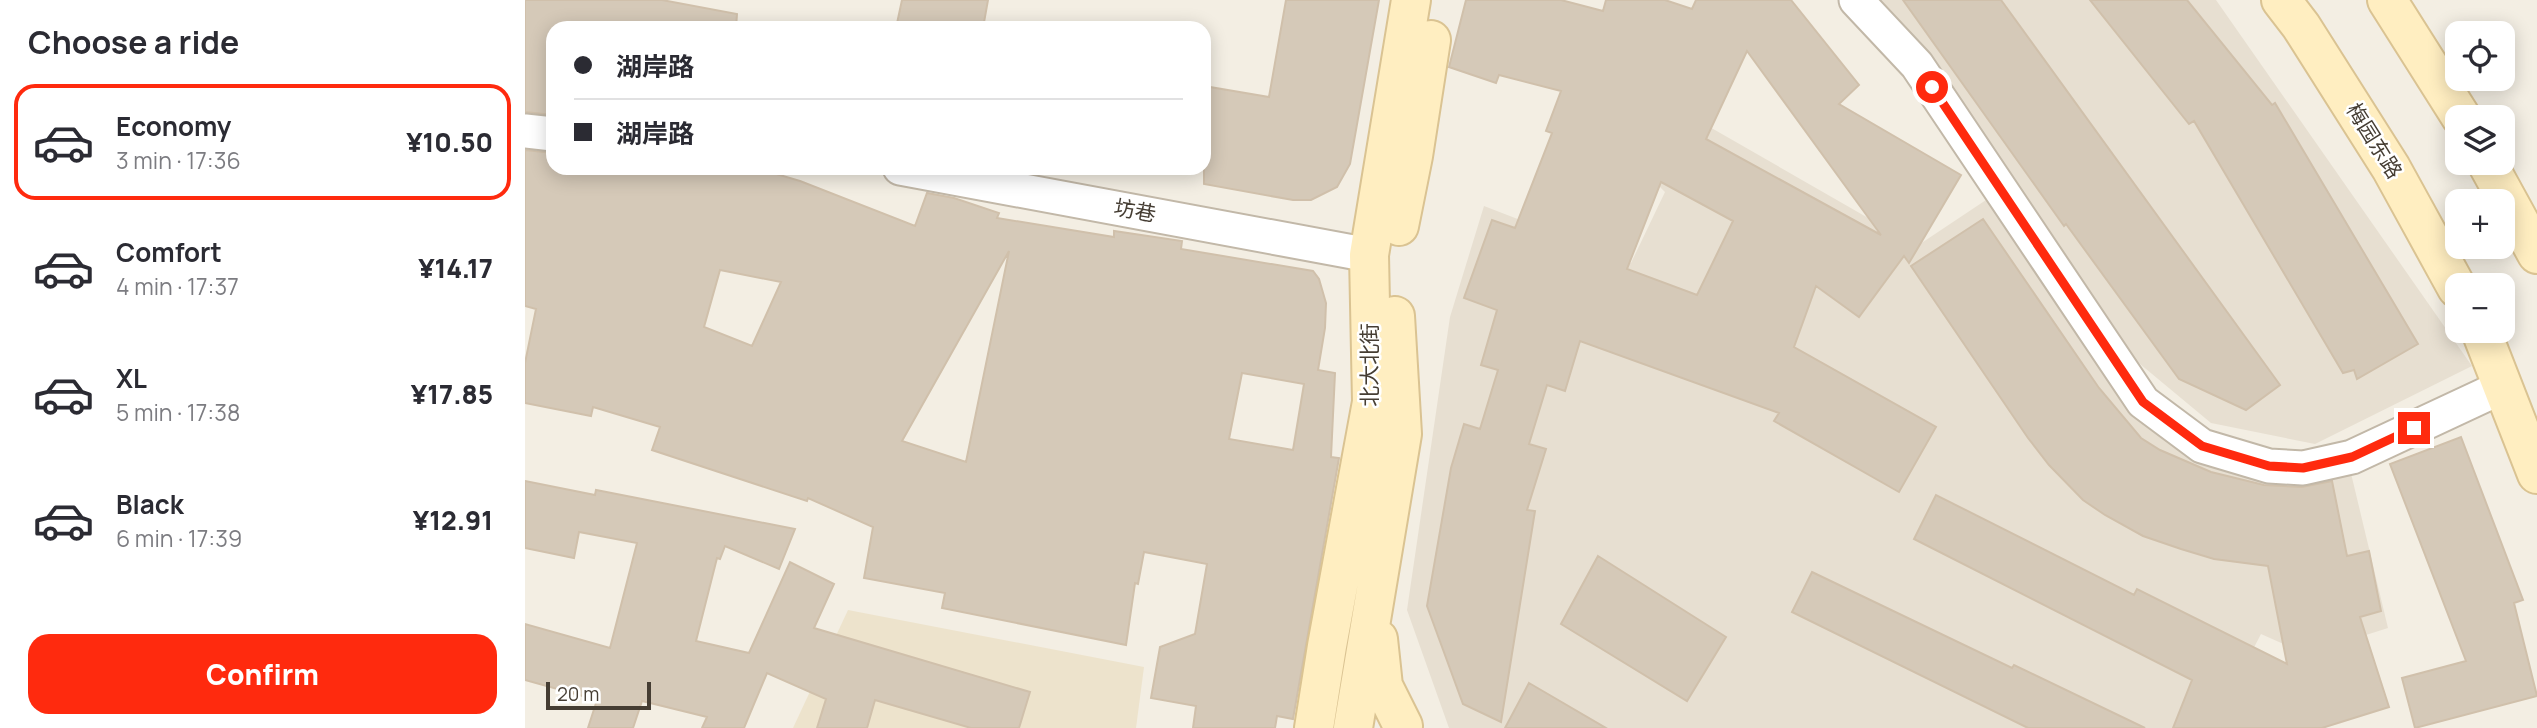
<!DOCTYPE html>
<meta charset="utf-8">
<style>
:root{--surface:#fff;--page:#f7f7f7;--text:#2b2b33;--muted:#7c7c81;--line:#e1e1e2;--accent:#ff2a0e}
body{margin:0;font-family:Manrope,"Noto Sans SC",sans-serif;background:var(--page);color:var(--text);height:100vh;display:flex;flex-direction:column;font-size:26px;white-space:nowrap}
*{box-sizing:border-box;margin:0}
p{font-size:23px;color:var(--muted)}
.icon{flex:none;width:38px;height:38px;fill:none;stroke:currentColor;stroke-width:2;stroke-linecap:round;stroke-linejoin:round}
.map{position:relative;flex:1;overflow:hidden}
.drawer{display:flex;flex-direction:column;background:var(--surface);width:525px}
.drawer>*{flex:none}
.guide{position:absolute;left:21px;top:21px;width:665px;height:154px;border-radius:21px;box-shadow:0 4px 18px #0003;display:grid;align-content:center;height:154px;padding:0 28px;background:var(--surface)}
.fabs{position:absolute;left:1920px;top:21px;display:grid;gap:14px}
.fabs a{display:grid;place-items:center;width:70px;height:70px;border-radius:14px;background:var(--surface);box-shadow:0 4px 18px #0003;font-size:35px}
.scale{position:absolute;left:21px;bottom:18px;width:105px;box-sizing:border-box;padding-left:7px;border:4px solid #453d33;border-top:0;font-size:19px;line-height:24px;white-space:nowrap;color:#453d33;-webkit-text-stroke:5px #fff;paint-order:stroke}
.end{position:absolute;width:32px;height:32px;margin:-16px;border:9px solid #ff2a0e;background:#fff;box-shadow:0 0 0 4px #fff}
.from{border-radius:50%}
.guide b{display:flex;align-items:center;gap:24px;height:66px;font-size:26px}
.guide b+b{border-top:2px solid var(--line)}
.guide i{width:18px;height:18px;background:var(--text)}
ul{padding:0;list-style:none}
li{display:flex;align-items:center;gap:21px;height:116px;margin:0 14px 10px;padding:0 14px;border:4px solid transparent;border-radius:21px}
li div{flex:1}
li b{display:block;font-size:26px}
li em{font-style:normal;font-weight:800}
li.current{border-color:var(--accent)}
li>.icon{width:63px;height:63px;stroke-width:1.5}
h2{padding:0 28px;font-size:32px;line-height:84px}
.cta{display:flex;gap:14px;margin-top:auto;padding:14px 28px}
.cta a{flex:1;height:80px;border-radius:21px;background:var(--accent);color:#fff;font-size:28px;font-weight:800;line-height:80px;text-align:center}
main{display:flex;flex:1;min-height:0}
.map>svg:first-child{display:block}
.residential{fill:#e7dfd1}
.education{fill:#ede3cc}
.building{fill:#d5c9b8;stroke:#d0c0ab;stroke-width:2;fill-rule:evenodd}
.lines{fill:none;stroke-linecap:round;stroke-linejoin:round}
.street-casing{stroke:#c2b8a8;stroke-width:37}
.secondary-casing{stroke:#dac392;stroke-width:42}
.street{stroke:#fff;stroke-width:33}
.secondary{stroke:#ffeec1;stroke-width:38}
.route{stroke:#ff2a0e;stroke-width:9}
.labels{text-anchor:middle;stroke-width:5;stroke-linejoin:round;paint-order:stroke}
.street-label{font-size:21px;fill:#453d33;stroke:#fff}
</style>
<main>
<section class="drawer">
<h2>Choose a ride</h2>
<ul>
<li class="current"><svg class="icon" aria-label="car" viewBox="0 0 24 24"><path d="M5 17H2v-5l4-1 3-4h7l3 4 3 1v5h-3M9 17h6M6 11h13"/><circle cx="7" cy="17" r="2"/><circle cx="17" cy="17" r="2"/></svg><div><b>Economy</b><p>3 min · 17:36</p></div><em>¥10.50</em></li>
<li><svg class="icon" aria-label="car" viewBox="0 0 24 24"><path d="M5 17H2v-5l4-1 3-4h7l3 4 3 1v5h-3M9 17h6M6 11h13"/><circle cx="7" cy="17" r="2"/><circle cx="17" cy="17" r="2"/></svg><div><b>Comfort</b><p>4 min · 17:37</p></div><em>¥14.17</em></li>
<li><svg class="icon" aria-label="car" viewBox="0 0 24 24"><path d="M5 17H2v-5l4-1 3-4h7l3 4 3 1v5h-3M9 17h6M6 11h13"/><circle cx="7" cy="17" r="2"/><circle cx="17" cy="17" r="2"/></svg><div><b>XL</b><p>5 min · 17:38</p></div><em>¥17.85</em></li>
<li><svg class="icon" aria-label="car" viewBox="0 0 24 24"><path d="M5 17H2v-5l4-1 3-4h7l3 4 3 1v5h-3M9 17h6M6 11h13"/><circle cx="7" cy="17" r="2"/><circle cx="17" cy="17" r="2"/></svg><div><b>Black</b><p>6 min · 17:39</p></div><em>¥12.91</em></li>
</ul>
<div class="cta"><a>Confirm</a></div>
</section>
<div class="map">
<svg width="2012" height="728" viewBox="0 0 2012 728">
<rect width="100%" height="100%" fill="#f3eee3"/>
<!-- residential -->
<path class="residential" d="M 1351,0 L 1691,0 L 1947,366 L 1790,444 L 1686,423 L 1603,354 Z
M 1162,114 L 1392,246 L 1464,198 L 1676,455 L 1824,465 L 1863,628 L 1781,654 L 1736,634 L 1687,728 L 924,728 L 882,610 L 925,317 L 959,206 L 1106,263 L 1140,192 L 1128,180 Z"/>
<!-- education -->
<path class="education" d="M 323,610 L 619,667 L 611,728 L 268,728 Z"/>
<!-- building -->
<path class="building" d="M 0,0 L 137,0 L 212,14 L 211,28 L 28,28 L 28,115 L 0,112 Z
M 377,0 L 463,0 L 458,28 L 371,28 Z
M 761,0 L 854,0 L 825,164 L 812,187 L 786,200 L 768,200 L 679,184 L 679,86 L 744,97 Z
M 941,0 L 1036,0 L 1078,11 L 1081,0 L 1140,0 L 1167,9 L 1171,0 L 1266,0 L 1334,85 L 1314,104 L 1436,175 L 1384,263 L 1379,256 L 1334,317 L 1291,286 L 1269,347 L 1411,427 L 1374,492 L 1249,421 L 1254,413 L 1055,341 L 1040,391 L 1022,385 L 1004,444 L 1021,449 L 1002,510 L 1010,511 L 976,722 L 938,704 L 902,606 L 926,468 L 939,424 L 955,429 L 973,370 L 956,365 L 972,310 L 939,298 L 967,220 L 990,228 L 1027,133 L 1021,131 L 1036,91 L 974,75 L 971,83 L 924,67 ZM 1222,51 L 1356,235 L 1181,139 ZM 1136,182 L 1208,221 L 1172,295 L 1102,269 Z
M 1378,0 L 1476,0 L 1755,385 L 1721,410 L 1654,379 L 1541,224 L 1539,226 Z
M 1565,0 L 1662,0 L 1747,105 L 1750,103 L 1893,344 L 1832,379 L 1829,370 L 1818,373 L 1669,121 L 1664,124 Z
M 0,150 L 28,153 L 28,168 L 231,168 L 275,181 L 390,226 L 402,193 L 429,198 L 474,213 L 472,218 L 589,237 L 589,231 L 657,241 L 656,249 L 788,271 L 794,279 L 801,303 L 800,328 L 793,370 L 810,373 L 806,457 L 814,458 L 768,719 L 752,716 L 750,728 L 668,728 L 671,706 L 626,698 L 635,647 L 670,634 L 682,564 L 619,552 L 613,584 L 610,583 L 601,645 L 417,608 L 420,593 L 339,578 L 348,527 L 283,498 L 282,501 L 127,450 L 135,427 L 68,407 L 66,416 L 0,403 L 0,363 L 11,309 L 0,306 ZM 484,251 L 441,462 L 377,441 ZM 195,270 L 256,282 L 227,346 L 179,327 ZM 717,373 L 779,384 L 768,450 L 704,439 Z
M 1458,219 L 1574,388 L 1616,438 L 1635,450 L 1686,472 L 1739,485 L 1777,487 L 1807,481 L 1822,556 L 1844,551 L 1856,611 L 1835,617 L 1864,707 L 1797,728 L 1648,728 L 1667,680 L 1389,539 L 1411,495 L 1609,595 L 1612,589 L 1762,664 L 1743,566 L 1689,559 L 1656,549 L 1618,536 L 1580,515 L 1558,500 L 1524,465 L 1503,438 L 1386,266 Z
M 1936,437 L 1998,600 L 1989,603 L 2012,696 L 1890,728 L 1877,678 L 1941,661 L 1865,464 Z
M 0,481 L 70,495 L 71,490 L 270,529 L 254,569 L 200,546 L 195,559 L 192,558 L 171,641 L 224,653 L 265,562 L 309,584 L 289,628 L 505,692 L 494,728 L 446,728 L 350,700 L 342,728 L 292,728 L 301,699 L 242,673 L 219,728 L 177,728 L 182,717 L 117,701 L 108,728 L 63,728 L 72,700 L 0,680 L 0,624 L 85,648 L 112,543 L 54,532 L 49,558 L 0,548 Z
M 1073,556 L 1201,637 L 1162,701 L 1036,624 Z
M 1287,572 L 1487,668 L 1489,665 L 1620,728 L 1503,728 L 1267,612 Z
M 1004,683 L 1081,728 L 980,728 Z"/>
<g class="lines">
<defs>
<path id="street" d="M 1331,0 L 1392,65 L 1618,402 L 1677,446 L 1744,466 L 1778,468 L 1827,457 L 1979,386
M 0,131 L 28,134
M 375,168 L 844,255"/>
<path id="secondary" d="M 1756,0 L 1776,26 L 1866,168 L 1932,288
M 1862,0 L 1936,117
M 1962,163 L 2012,254
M 874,226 L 888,156 L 906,40
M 1956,331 L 2012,474
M 853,639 L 858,686 L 878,726
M 789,728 L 802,646 L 847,402 L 844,255 L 886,0
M 828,728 L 877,434 L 870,316"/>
</defs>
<!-- street casing -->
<use href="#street" class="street-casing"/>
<!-- secondary casing -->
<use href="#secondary" class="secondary-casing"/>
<!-- street -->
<use href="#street" class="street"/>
<!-- secondary -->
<use href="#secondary" class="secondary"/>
</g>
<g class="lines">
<!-- route -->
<path class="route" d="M 1407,87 L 1618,402 L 1677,446 L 1744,466 L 1778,468 L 1827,457 L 1889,428"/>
</g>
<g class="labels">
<!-- street labels -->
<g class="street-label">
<text transform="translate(1849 141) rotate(58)" y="7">梅园东路</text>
<text transform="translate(610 211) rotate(10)" y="7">坊巷</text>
<text transform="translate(845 365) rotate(-90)" y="7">北大北街</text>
</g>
</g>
</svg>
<div class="fabs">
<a><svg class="icon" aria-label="locate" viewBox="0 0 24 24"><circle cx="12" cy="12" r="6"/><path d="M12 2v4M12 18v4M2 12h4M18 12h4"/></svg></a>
<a><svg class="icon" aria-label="layers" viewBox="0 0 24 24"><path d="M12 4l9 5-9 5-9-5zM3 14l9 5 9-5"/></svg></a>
<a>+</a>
<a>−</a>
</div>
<div class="scale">20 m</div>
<i class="end from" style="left:1407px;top:87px"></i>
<i class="end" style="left:1889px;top:428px"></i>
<div class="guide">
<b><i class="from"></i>湖岸路</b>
<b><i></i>湖岸路</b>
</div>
</div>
</main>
